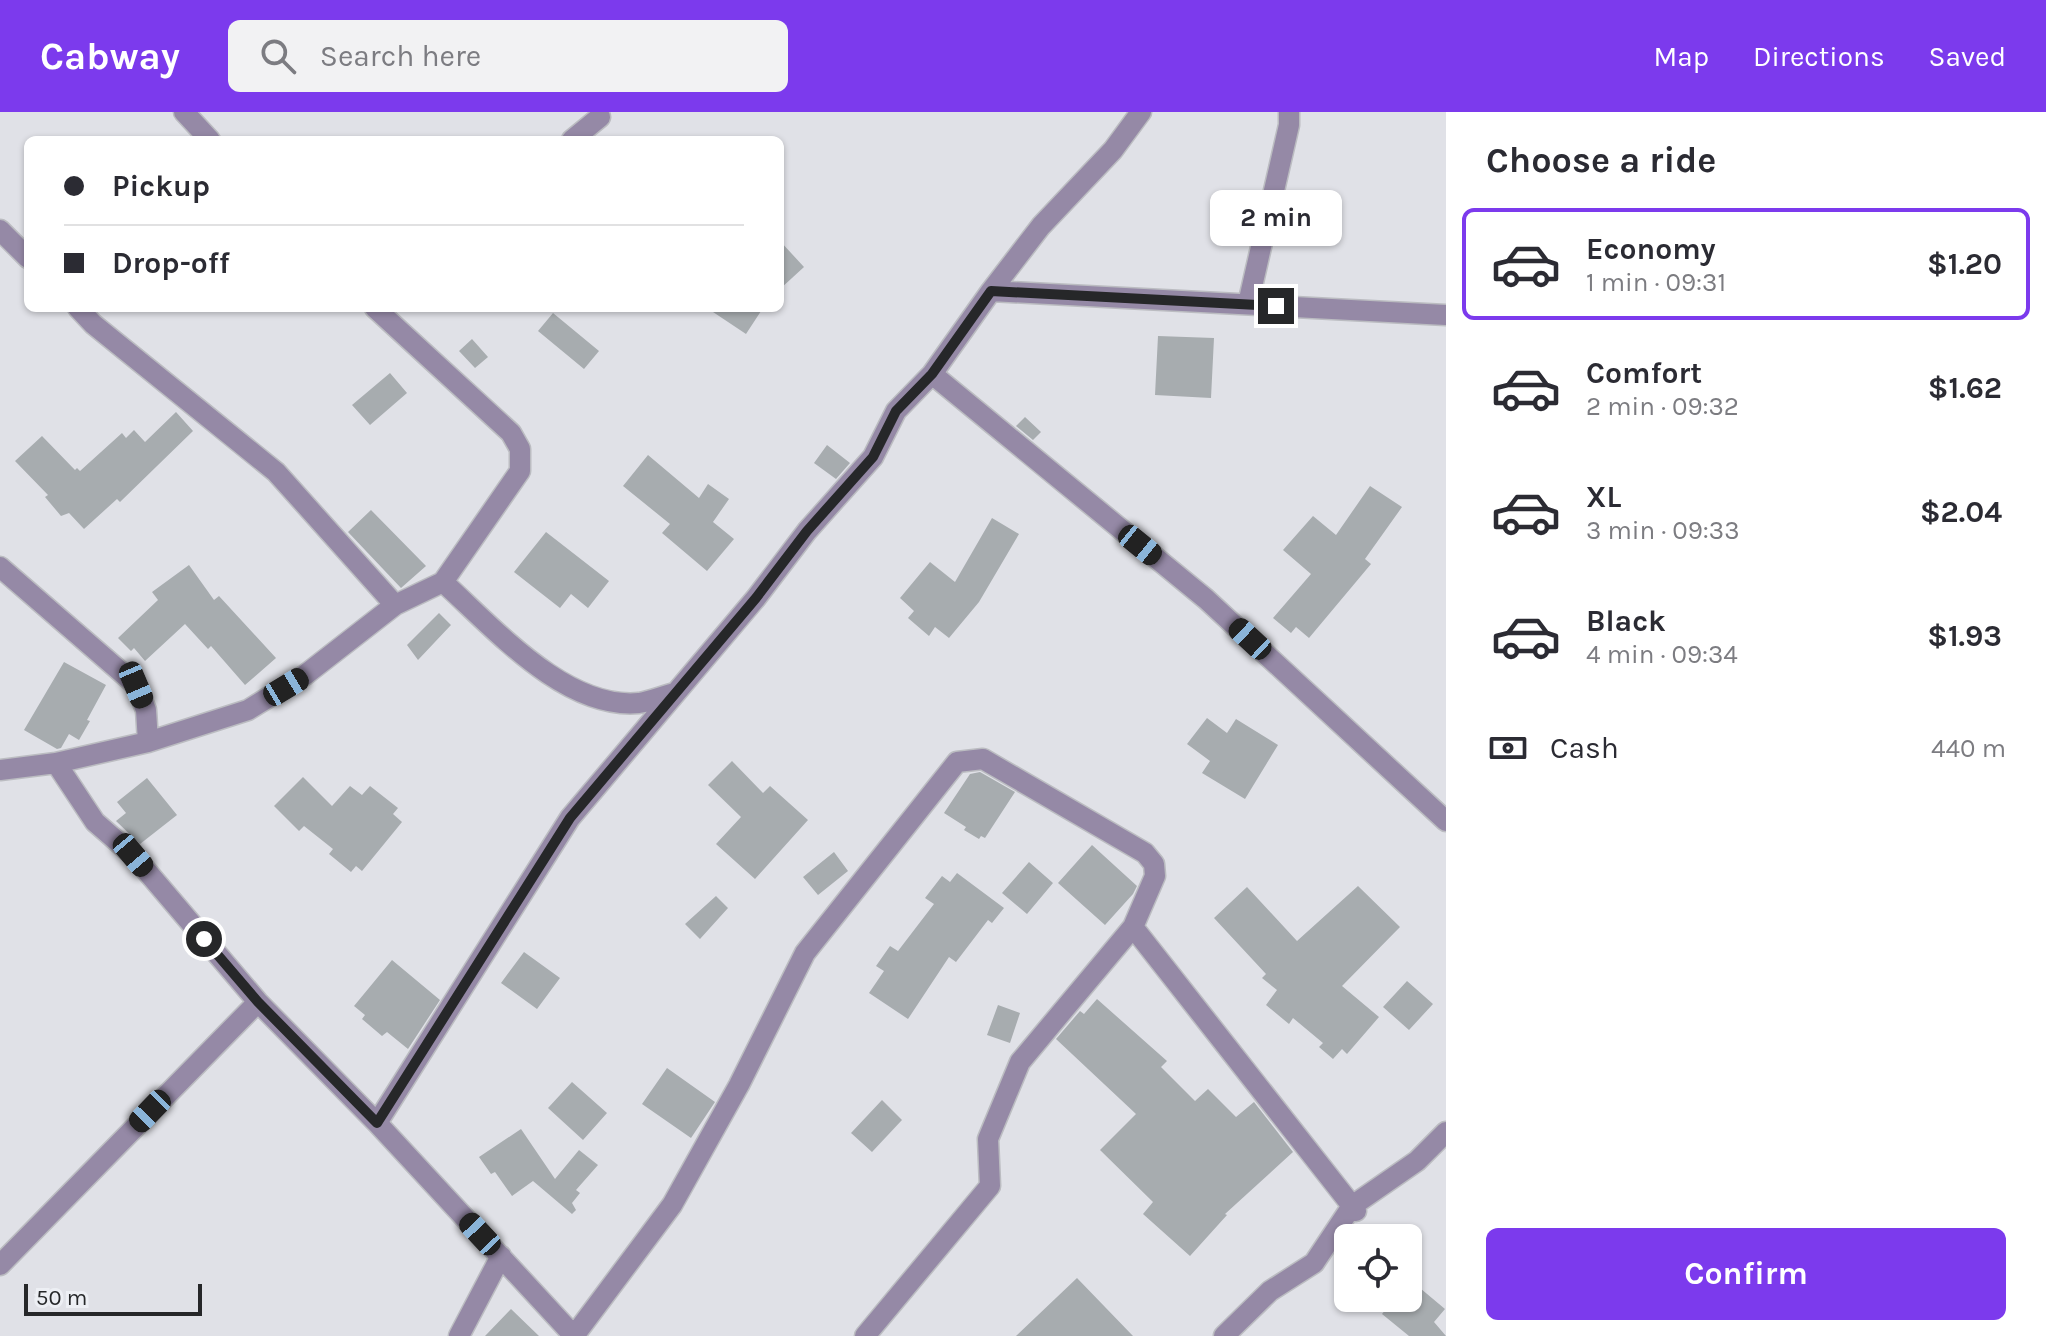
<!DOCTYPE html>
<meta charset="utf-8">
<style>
:root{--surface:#fff;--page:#f2f2f3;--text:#2b2b33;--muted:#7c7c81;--line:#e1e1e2;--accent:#7c3aed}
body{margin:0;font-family:Karla,sans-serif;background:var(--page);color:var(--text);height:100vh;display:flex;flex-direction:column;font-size:30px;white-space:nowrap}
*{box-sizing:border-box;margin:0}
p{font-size:26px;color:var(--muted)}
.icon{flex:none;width:44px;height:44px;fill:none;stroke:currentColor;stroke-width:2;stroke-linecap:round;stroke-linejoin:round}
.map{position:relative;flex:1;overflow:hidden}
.details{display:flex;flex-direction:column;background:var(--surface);width:600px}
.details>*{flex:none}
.banner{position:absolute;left:24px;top:24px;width:760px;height:176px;border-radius:12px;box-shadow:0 2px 6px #0004;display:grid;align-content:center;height:176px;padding:0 40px;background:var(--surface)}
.buttons{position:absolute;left:1334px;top:1112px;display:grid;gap:16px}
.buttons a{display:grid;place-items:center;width:88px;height:88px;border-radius:12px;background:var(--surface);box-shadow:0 2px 6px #0004;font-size:40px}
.scale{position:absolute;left:24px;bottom:20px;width:178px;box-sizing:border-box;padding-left:8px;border:4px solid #262729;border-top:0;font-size:22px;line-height:28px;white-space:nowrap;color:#262729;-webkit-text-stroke:6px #edeff4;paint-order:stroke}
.end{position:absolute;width:36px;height:36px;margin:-18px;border:10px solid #262729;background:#fff;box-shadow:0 0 0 4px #fff}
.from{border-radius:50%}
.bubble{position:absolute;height:56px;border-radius:12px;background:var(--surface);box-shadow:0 2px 6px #0004;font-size:26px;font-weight:700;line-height:56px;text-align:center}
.car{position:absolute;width:24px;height:48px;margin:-24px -12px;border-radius:10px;box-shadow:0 0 6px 2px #0007;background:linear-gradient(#222 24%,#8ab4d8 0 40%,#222 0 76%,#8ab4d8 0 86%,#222 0)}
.banner b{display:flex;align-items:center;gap:28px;height:76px;font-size:30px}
.banner b+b{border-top:2px solid var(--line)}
.banner i{width:20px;height:20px;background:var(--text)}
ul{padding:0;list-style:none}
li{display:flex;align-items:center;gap:24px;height:112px;margin:0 16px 12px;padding:0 24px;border:4px solid transparent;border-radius:12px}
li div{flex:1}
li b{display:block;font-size:30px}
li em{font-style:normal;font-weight:700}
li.on{border-color:var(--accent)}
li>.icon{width:72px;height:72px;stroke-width:1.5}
h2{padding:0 40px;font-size:36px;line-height:96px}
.pay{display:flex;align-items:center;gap:20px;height:88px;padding:0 40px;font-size:30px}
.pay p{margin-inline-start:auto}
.primary-button{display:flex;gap:16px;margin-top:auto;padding:16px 40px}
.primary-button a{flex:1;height:92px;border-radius:12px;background:var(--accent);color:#fff;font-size:32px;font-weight:700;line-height:92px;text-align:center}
header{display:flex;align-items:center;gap:48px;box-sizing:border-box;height:112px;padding:0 40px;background:var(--accent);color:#fff}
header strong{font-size:38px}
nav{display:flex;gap:44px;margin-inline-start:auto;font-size:28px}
.search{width:560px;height:72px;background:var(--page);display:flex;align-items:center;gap:20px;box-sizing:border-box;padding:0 28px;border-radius:12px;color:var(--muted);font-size:30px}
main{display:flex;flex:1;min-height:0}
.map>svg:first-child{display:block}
.building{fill:#a7acaf}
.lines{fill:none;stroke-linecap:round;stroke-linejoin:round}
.street-casing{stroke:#bbbcc1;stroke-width:23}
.street{stroke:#9589a6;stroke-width:20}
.route{stroke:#262729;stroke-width:10}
</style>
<header>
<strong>Cabway</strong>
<div class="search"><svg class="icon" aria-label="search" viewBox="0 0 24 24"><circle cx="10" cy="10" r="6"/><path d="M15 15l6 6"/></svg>Search here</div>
<nav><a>Map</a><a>Directions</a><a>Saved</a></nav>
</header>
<main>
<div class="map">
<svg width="1446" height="1224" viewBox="0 0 1446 1224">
<rect width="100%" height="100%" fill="#e0e1e7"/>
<!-- building -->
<path class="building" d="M 780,129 L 804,155 L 780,177 Z
M 707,196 L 763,196 L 746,222 Z
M 553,201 L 599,239 L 584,257 L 538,219 Z
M 1158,224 L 1214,226 L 1211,286 L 1155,283 Z
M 472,227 L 488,245 L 475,256 L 459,239 Z
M 390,261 L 407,281 L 370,313 L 352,293 Z
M 176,300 L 193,319 L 120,390 L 117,387 L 84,417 L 69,401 L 61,404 L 45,385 L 48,383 L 15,349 L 42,324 L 75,358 L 77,356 L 80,359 L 122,321 L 126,326 L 134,318 L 145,330 Z
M 1025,305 L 1041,320 L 1033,328 L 1016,314 Z
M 827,333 L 850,351 L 836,367 L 814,351 Z
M 648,343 L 699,386 L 708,372 L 729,387 L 713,410 L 734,427 L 707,459 L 662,421 L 670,412 L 623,374 Z
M 1370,374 L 1402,395 L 1365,447 L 1371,452 L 1309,526 L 1296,515 L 1291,521 L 1273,506 L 1311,462 L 1283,438 L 1313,404 L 1336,423 Z
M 371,398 L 426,454 L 401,476 L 348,420 Z
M 992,406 L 1019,422 L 979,490 L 949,526 L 935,515 L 929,524 L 908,506 L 914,499 L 900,486 L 930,450 L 955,470 Z
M 546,420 L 609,469 L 588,496 L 571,482 L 560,496 L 514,460 Z
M 189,453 L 214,488 L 219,484 L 276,546 L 245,573 L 211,534 L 208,537 L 185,512 L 145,549 L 134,536 L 131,539 L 118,526 L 158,488 L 152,480 Z
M 439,501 L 451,513 L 418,548 L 407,533 Z
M 64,550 L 106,573 L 87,608 L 90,609 L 79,628 L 69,622 L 61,636 L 57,637 L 24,618 Z
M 1207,606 L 1227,621 L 1236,607 L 1278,633 L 1245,687 L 1202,661 L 1210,649 L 1187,632 Z
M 732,649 L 763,681 L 770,674 L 808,708 L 755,767 L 716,732 L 741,705 L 708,673 Z
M 980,660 L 1015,680 L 985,726 L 981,724 L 979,727 L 964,718 L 966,715 L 944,701 L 970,662 Z
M 303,665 L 332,694 L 350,674 L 362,683 L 370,674 L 398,696 L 393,702 L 402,710 L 362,759 L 356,754 L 351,760 L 329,742 L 333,737 L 304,714 L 299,719 L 274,694 Z
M 147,666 L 177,703 L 140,732 L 116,709 L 126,701 L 117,690 Z
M 1092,733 L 1137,774 L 1133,782 L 1105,813 L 1058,771 Z
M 834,740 L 848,759 L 818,783 L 803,765 Z
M 1029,750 L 1053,771 L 1027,802 L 1002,781 Z
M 957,761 L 1004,796 L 992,811 L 988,808 L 956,850 L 949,845 L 908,907 L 869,881 L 884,859 L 876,854 L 890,834 L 898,839 L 934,792 L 925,786 L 942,764 L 950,770 Z
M 1358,774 L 1400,815 L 1342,874 L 1379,905 L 1347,942 L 1342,937 L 1333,947 L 1319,935 L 1323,931 L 1293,906 L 1289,912 L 1266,893 L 1277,878 L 1262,866 L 1266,862 L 1214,806 L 1247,775 L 1297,829 Z
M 716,784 L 728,796 L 700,827 L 685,812 Z
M 524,840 L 560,866 L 537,897 L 501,871 Z
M 392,848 L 440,888 L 408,937 L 387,920 L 382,924 L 362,907 L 365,903 L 354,894 Z
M 1407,869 L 1433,892 L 1409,918 L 1383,895 Z
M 1097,887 L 1167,949 L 1161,955 L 1195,989 L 1208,977 L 1236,1005 L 1254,990 L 1293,1040 L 1225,1102 L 1227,1103 L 1190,1144 L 1143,1102 L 1153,1090 L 1100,1038 L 1136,1002 L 1056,927 L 1080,899 L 1084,902 Z
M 998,893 L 1020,901 L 1010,931 L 987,923 Z
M 667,956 L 715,990 L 691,1026 L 642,992 Z
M 572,970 L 607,1001 L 583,1028 L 548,996 Z
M 882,988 L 902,1008 L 872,1040 L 851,1021 Z
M 521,1017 L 555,1067 L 579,1038 L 598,1053 L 576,1078 L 580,1081 L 572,1091 L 576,1098 L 572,1102 L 533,1069 L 512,1084 L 495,1060 L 491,1062 L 479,1045 Z
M 1077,1166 L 1133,1224 L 1016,1224 Z
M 1408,1166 L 1445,1197 L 1434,1210 L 1446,1224 L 1409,1224 L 1382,1202 L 1395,1186 L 1408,1186 Z
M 511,1197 L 539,1224 L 485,1224 Z"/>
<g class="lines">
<defs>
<path id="street" d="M 184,0 L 210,28
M 572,28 L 600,5
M 0,118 L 28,146
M 991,179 L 1041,114 L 1113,38 L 1141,0
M 1248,192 L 1289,13 L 1289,0
M 78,196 L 93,212 L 276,360 L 395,493
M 932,262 L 1206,487 L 1446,709
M 0,455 L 136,573 L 146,598 L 148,630
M 443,470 C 494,516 565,598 639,591 C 651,589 663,584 675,581
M 56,651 L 95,710 L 133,743 L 258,890 L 377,1011 L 574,1224 L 672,1093 L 739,973 L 805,841 L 957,650 L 983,647 L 1145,741 L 1154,752 L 1155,764 L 1133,815 L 1356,1099
M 0,658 L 56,651 L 148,630 L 248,598 L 305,563 L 395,493 L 443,470 L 520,359 L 520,337 L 511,321 L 375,196
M 377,1011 L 570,706 L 756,486 L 807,419 L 873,345 L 896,299 L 932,262 L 991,179 L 1446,203
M 0,1153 L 258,890
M 459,1224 L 501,1144
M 865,1224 L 990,1074 L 988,1027 L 1020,950 L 1133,815
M 1224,1224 L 1270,1179 L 1314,1151 L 1352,1094 L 1417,1049 L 1446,1020"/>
</defs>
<!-- street casing -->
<use href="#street" class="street-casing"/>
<!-- street -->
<use href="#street" class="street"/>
</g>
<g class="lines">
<!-- route -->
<path class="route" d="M 204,827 L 258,890 L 377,1011 L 570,706 L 756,486 L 807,419 L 873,345 L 896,299 L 932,262 L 991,179 L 1276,194"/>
</g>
</svg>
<div class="buttons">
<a><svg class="icon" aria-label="locate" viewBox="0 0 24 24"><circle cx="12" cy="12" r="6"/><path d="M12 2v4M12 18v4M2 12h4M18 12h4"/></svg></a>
</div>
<div class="scale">50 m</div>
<i class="end from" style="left:204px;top:827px"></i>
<i class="end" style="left:1276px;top:194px"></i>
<div class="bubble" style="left:1210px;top:78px;width:132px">2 min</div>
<i class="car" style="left:1140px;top:433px;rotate:129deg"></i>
<i class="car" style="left:1250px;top:527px;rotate:313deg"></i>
<i class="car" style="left:136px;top:573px;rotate:157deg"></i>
<i class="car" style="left:286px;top:575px;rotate:59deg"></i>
<i class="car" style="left:133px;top:743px;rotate:140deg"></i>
<i class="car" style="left:150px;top:999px;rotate:224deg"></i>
<i class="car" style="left:480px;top:1122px;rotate:317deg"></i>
<div class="banner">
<b><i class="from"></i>Pickup</b>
<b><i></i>Drop-off</b>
</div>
</div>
<section class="details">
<h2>Choose a ride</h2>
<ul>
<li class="on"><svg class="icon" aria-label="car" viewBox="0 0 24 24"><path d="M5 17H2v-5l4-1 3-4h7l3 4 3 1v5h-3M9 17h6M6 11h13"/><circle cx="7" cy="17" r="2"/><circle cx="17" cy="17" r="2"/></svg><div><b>Economy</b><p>1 min · 09:31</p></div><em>$1.20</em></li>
<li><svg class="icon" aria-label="car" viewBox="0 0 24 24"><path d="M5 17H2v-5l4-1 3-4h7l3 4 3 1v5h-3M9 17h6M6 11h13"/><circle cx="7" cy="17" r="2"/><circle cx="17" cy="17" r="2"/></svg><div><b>Comfort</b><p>2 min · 09:32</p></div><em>$1.62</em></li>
<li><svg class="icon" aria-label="car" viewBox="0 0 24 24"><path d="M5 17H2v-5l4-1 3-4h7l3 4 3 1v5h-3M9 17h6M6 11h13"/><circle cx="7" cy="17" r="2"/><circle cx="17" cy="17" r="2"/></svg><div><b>XL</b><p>3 min · 09:33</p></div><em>$2.04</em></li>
<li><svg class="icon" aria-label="car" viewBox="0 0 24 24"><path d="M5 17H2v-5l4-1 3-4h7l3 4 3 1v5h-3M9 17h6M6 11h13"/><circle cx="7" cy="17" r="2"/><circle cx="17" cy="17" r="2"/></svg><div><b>Black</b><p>4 min · 09:34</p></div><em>$1.93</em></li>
</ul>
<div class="pay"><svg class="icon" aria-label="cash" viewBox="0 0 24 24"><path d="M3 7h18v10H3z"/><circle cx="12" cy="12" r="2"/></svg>Cash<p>440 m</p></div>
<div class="primary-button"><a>Confirm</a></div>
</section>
</main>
